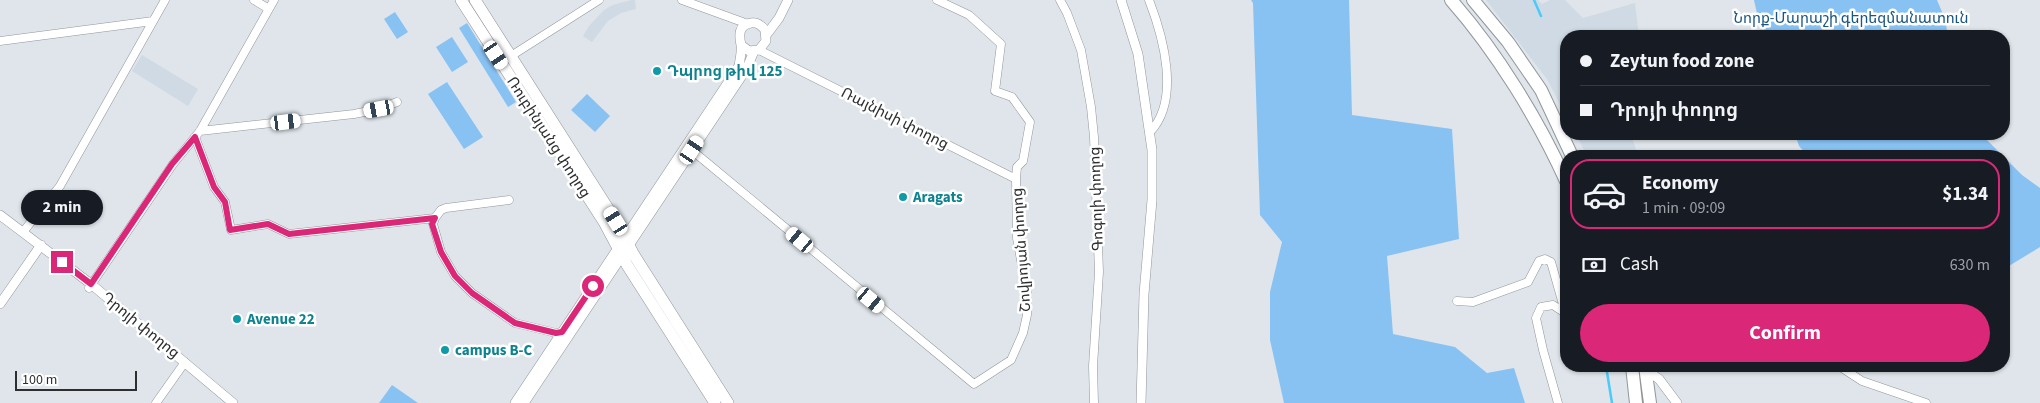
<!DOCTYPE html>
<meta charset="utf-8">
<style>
:root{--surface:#171b24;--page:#242831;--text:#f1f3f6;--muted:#9ea1a6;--line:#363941;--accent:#db2777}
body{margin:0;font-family:"Source Sans 3","Noto Sans Armenian",sans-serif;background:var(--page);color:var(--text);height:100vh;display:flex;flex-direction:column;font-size:19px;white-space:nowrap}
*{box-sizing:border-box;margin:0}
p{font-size:16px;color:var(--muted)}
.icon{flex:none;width:28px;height:28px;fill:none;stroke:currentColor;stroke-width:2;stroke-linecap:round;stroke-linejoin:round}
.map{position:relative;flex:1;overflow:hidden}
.drawer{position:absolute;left:1560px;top:150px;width:450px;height:222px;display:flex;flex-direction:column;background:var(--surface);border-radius:20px;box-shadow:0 1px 4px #0004}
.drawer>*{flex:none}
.guide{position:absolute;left:1560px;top:30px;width:450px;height:110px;border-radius:20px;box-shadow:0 1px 4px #0004;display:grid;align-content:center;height:110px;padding:0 20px;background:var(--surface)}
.scale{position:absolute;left:15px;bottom:12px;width:122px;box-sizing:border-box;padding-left:5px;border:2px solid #2c2e30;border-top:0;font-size:14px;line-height:18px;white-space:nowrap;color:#2c2e30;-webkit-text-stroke:4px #fff;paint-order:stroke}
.end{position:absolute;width:22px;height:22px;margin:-11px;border:6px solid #db2777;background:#fff;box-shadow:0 0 0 2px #fff}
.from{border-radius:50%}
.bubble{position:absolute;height:35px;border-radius:18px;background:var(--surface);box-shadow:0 1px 4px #0004;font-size:16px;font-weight:700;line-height:35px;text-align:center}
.car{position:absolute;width:15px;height:30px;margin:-15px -8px;border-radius:6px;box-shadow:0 0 4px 1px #0007;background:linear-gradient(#fff 24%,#345 0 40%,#fff 0 76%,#345 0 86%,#fff 0)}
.guide b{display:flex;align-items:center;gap:18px;height:48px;font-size:19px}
.guide b+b{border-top:1px solid var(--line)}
.guide i{width:12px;height:12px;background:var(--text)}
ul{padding:9px 0 0;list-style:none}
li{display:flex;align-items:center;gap:15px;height:70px;margin:0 10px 8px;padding:0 10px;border:2px solid transparent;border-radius:20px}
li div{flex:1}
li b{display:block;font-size:19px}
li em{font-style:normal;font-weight:700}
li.on{border-color:var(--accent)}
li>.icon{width:45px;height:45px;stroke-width:1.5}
.pay{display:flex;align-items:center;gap:12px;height:55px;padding:0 20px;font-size:19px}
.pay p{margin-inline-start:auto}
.button{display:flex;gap:10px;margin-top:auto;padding:10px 20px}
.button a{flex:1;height:58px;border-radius:30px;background:var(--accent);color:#fff;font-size:20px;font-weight:700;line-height:58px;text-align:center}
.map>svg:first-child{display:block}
.built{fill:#cfdae5}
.green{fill:#88c2f3}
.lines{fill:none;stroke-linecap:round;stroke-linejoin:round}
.stream{stroke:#4ccafa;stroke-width:2.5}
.minor-casing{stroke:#91969b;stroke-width:9}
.tertiary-casing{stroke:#91969b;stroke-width:10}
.primary-casing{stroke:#91969b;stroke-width:12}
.trunk-casing{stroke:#91969b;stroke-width:14}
.minor{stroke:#fff;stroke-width:8}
.tertiary{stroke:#fff;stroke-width:9}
.primary{stroke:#fff;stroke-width:11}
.trunk{stroke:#fff;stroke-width:12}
.route{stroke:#db2777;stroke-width:6}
.culture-dot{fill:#0f9aa8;stroke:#fff;stroke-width:2}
.labels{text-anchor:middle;stroke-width:5;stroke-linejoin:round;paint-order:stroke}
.park-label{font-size:15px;fill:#195682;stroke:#fff}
.culture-label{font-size:15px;font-weight:bold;fill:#0d838f;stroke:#fff;text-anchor:start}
.street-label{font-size:15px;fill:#2c2e30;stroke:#fff}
</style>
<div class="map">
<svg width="2040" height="403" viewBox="0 0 2040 403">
<rect width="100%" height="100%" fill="#dfe5ea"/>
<!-- built -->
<path class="built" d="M 631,0 L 635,0 L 636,9 L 621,13 L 608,21 L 592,42 L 583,36 L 589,26 L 604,10 L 613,5 Z
M 1486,0 L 1538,0 L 1542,4 L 1550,0 L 1565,0 L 1583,18 L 1635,3 L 1639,36 L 1566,36 L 1566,116 L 1547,79 Z
M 142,55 L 198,89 L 188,106 L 132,71 Z
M 1576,134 L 1631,134 L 1638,156 L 1587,156 Z"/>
<!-- green -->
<path class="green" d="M 1251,0 L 1349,0 L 1352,115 L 1452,129 L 1459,239 L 1387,256 L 1393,334 L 1455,347 L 1487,373 L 1514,368 L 1525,403 L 1284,403 L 1270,340 L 1270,292 L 1282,242 L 1260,215 L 1253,3 Z
M 1754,0 L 1937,0 L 1945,19 L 1948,36 L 1762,36 Z
M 395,12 L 408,32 L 397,39 L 384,19 Z
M 467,23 L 516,102 L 508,107 L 459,28 Z
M 452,37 L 468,62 L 452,72 L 436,47 Z
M 447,82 L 483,137 L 464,149 L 428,94 Z
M 587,94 L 610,116 L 595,132 L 571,110 Z
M 1795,134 L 1981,134 L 2003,156 L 1808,156 L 1799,146 Z
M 2004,157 L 2022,175 L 2040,188 L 2040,247 L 2004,269 Z
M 392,385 L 418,403 L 379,403 Z"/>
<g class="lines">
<!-- stream -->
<path class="stream" d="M 1534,0 L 1541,16
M 1606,366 L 1612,403"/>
<defs>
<path id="minor" d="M 254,0 L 269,9
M 682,0 L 748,24
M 1060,0 L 1067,13 L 1081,50 L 1091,107 L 1094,137 L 1099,272 L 1093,366 L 1094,403
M 1149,0 C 1163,36 1181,100 1150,132
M 0,41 L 153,21
M 759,50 L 1016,179
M 511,56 L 599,0
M 200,131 L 354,114 L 379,109 L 397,102
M 195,137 L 214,187 L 225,202 L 231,230 L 268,224 L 289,234 L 435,218 L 441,210 L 446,208 L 509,200
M 688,147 L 974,384 L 1011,360 L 1023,333 L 1027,315 L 1027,293 L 1017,238 L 1016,179 L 1017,167 L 1023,161 L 1030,122 L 1012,97 L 995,91 L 1001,44 L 969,15 L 937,0
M 435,218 L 433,224 L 441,252 L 455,276 L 472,293 L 515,323 L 556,333 L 562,332
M 23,232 L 60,186 L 165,0
M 89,288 L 173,164 L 200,131 L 274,0
M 1457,301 L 1473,302 L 1528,282 L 1539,261 L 1545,259 L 1551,262 L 1566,315
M 1839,366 L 1862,381 L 1926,403
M 156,403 L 185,362
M 1558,403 L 1543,350 L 1536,318 L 1541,307 L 1553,305 L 1565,313"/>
<path id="tertiary" d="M 1121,0 L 1138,54 L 1152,150 L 1152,200 L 1144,294 L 1141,403
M 767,34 L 779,18 L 788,0
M 0,215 L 91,284 L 233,403
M 0,304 L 41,245
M 1646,370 L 1659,379 L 1677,403
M 515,403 L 739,66 C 740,59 742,51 741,45 C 739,36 738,25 751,23 C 757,22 761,25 765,30 L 766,41 L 759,50 L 749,51 L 741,45
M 524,403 L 747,68 L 754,51"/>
<path id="primary" d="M 461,0 L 604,222 L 627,265 L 715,403
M 475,0 L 616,221 L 634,255 L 728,403"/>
<path id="trunk" d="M 1451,0 C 1496,51 1538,119 1566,181
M 1473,0 L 1508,42 L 1541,90 L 1572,156
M 1632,366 L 1636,403
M 1645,366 L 1650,403"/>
</defs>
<!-- minor casing -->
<use href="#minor" class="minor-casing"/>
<!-- tertiary casing -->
<use href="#tertiary" class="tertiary-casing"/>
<!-- primary casing -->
<use href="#primary" class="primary-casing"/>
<!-- trunk casing -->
<use href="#trunk" class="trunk-casing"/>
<!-- minor -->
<use href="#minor" class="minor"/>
<!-- tertiary -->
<use href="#tertiary" class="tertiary"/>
<!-- primary -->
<use href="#primary" class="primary"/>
<!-- trunk -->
<use href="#trunk" class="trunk"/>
</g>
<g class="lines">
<!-- route -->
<path class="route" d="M 62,262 L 91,284 L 172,164 L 195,137 L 214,187 L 225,202 L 230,230 L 268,224 L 289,234 L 435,218 L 432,224 L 441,252 L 455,276 L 472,293 L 515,323 L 556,333 L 562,332 L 593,286"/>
</g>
<!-- markers -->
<g class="culture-dot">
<circle cx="657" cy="71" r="5"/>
<circle cx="903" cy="197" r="5"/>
<circle cx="237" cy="319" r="5"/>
<circle cx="445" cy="350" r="5"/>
</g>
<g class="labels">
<!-- park labels -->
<g class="park-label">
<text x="1851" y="23">Նորք-Մարաշի գերեզմանատուն</text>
</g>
<!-- culture labels -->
<g class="culture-label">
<text x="667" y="76">Դպրոց թիվ 125</text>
<text x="913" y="202">Aragats</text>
<text x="247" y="324">Avenue 22</text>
<text x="455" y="355">campus B-C</text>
</g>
<!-- street labels -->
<g class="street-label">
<text transform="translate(895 118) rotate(27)" y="5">Ռայնիսի փողոց</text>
<text transform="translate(549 137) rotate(57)" y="5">Ռուբինյանց փողոց</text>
<text transform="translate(1096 199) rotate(-92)" y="5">Գոգոլի փողոց</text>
<text transform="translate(1021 250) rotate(-94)" y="5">Շովրոյան փողոց</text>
<text transform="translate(141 325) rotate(39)" y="5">Դրոյի փողոց</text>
</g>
</g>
</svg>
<div class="scale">100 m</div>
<i class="end from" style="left:593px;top:286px"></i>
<i class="end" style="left:62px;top:262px"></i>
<div class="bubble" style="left:21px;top:190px;width:82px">2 min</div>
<i class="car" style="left:496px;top:55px;rotate:147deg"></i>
<i class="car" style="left:379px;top:109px;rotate:260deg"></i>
<i class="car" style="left:286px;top:122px;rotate:83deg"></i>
<i class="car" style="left:692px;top:150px;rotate:33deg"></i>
<i class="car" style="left:616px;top:221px;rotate:328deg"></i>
<i class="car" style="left:800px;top:240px;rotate:310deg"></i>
<i class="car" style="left:871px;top:300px;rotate:130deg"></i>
<div class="guide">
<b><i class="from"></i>Zeytun food zone</b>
<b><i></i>Դրոյի փողոց</b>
</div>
<section class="drawer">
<ul>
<li class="on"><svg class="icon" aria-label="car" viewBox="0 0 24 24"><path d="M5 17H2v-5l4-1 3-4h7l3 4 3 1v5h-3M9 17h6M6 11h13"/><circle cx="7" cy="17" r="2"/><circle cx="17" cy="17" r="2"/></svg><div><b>Economy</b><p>1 min · 09:09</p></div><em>$1.34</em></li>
</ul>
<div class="pay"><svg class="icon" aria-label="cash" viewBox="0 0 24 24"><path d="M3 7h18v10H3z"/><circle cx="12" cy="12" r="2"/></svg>Cash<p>630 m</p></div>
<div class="button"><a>Confirm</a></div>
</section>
</div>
